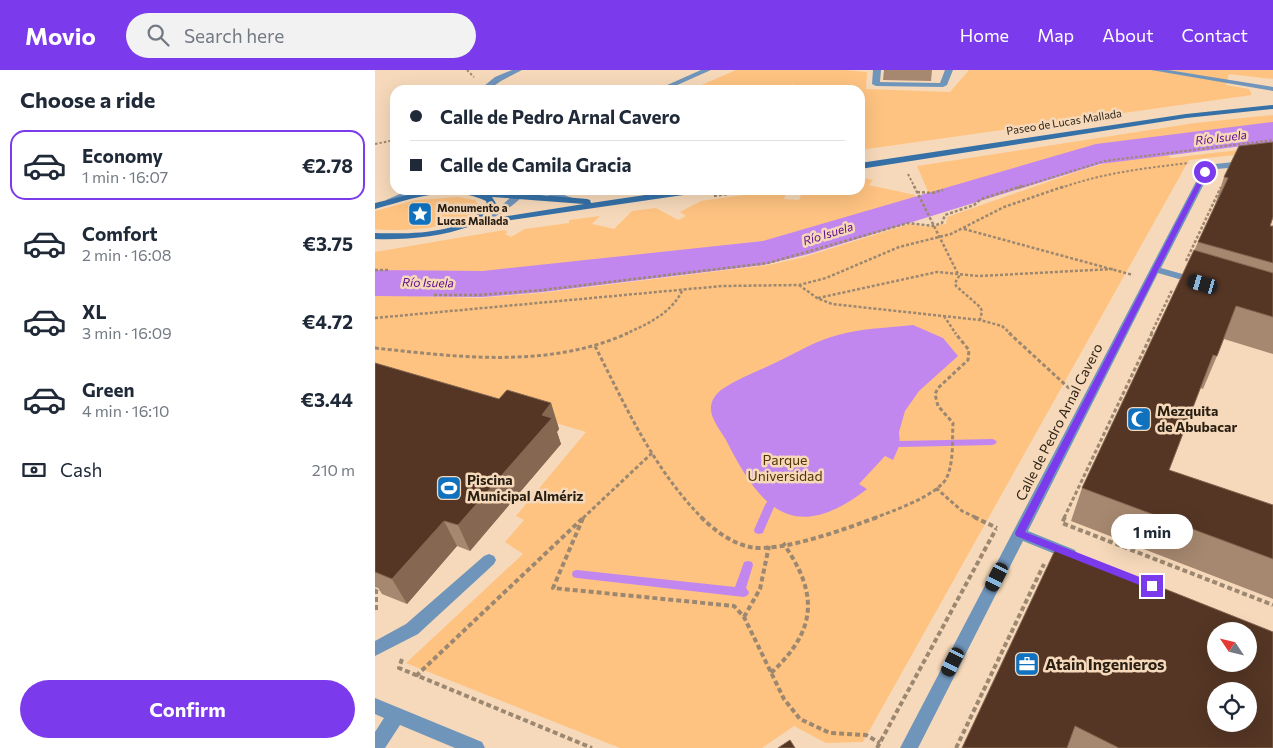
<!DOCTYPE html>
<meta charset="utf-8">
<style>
:root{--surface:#fff;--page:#f2f2f3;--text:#1f2937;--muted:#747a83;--line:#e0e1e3;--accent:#7c3aed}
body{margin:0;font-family:Commissioner,sans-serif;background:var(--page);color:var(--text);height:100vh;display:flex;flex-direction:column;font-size:19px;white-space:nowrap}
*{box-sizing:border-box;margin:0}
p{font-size:16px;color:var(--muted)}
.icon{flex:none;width:28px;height:28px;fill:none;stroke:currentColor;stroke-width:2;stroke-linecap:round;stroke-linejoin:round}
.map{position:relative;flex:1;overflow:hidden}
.sheet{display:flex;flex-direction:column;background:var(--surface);width:375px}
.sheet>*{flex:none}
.banner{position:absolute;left:15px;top:15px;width:475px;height:110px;border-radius:15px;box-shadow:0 5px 20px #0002;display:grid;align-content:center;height:110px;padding:0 20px;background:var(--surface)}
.needle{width:32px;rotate:305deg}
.tools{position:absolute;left:832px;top:552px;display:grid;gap:10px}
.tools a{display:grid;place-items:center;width:50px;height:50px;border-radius:50%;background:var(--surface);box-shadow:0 5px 20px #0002;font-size:25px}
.end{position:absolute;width:22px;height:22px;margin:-11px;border:6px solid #7c3aed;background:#fff;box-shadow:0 0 0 2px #fff}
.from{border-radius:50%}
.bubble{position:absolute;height:35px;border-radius:18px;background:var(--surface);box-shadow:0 5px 20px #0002;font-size:16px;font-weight:700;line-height:35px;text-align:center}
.car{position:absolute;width:15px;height:30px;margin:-15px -8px;border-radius:6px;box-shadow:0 0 4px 1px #0007;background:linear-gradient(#222 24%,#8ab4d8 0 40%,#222 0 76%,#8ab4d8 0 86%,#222 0)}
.banner b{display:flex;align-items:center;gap:18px;height:48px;font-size:19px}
.banner b+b{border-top:1px solid var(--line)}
.banner i{width:12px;height:12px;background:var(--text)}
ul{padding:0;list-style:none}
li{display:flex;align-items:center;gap:15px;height:70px;margin:0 10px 8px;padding:0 10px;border:2px solid transparent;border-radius:15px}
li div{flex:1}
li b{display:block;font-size:19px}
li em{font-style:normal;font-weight:700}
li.current{border-color:var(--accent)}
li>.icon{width:45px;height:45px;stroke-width:1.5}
h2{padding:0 20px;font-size:22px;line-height:60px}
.pay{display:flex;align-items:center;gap:12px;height:55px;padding:0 20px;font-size:19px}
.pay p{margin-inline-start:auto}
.action{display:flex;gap:10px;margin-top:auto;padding:10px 20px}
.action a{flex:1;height:58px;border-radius:30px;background:var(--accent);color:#fff;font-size:20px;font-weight:700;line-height:58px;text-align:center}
header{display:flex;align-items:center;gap:30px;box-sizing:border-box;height:70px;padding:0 25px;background:var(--accent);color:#fff}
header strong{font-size:24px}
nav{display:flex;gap:28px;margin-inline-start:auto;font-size:18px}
.search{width:350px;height:45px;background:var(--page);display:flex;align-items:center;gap:12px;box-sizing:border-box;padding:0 18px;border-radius:28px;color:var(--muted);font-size:19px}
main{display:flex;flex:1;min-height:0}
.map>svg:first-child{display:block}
.green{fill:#fec381}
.water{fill:#c187ee}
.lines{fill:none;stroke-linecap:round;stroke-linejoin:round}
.stream{fill:#c187ee;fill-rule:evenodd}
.river{fill:#c187ee;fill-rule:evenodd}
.path-far3{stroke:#9c8770;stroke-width:2;stroke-dasharray:2.5 2;stroke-linecap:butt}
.path-far2{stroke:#9c8770;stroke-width:2.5;stroke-dasharray:3 2;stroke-linecap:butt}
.path-far1{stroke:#9c8770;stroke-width:3;stroke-dasharray:4 2.5;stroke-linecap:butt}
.path{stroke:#9c8770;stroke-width:4;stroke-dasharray:5 3;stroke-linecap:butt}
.lane{fill:#7095bb;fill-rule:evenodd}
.street{fill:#7095bb;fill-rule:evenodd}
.secondary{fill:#3570a7;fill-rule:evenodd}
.wall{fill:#a68870}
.shaded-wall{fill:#856752}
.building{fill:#553625;stroke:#856752;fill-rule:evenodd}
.route{fill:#7c3aed}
.labels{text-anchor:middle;stroke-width:5;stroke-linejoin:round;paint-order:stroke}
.far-street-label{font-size:11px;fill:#281e12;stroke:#f6d9ba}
.far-poi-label{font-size:11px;font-weight:bold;fill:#281e12;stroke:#f6d9ba;text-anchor:start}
.far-water-label{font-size:12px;font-style:italic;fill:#620e8d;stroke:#f6d9ba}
.poi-label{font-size:14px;font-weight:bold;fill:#281e12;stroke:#f6d9ba;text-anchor:start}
.street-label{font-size:14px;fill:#281e12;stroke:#f6d9ba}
.park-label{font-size:14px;fill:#553404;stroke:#f6d9ba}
.near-poi-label{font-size:16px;font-weight:bold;fill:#281e12;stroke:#f6d9ba;text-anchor:start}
</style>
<header>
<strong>Movio</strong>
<div class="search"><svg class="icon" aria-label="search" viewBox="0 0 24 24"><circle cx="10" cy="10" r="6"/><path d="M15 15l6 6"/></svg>Search here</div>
<nav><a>Home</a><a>Map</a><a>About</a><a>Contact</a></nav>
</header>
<main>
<section class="sheet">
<h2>Choose a ride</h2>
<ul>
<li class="current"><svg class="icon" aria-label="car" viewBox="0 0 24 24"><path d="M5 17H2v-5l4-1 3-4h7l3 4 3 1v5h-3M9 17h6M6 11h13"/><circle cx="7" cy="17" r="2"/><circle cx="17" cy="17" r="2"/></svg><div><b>Economy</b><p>1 min · 16:07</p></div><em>€2.78</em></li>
<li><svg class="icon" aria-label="car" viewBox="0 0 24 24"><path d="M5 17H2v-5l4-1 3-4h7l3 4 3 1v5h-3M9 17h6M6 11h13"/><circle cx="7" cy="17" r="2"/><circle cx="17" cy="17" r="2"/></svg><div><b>Comfort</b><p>2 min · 16:08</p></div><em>€3.75</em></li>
<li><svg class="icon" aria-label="car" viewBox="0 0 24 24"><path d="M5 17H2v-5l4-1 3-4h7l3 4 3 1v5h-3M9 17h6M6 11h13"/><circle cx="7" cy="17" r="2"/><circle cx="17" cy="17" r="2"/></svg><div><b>XL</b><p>3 min · 16:09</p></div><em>€4.72</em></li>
<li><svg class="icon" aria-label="car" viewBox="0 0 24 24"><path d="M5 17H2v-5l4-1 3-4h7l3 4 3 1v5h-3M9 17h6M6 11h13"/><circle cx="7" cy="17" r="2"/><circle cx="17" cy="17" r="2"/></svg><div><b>Green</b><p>4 min · 16:10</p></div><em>€3.44</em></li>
</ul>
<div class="pay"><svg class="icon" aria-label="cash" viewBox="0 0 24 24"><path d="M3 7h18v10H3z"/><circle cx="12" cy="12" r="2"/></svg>Cash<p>210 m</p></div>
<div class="action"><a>Confirm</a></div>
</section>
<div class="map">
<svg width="898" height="678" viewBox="0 0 898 678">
<rect width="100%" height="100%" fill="#f6d9ba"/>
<!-- green -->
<path class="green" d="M 361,0 L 470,0 L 492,2 L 491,19 L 575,22 L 594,0 L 898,0 L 898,9 L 854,4 L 851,15 L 874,19 L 877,25 L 485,80 L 485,20 L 422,20 L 418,14 L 404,20 L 315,20 Z
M 898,45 L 898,56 L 714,79 L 555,126 L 542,96 L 820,53 Z
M 898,76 L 898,81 L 814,90 L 488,672 L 451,673 L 419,656 L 387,678 L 245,678 L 31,593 L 148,484 L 130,472 L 149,450 L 141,446 L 211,362 L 137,340 L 0,306 L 0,225 L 103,228 L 166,223 L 394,195 L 429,187 L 534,154 L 552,157 L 571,154 L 572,147 L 704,101 L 731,93 L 791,84 L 796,88 Z
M 485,107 L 498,110 L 494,115 L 540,125 L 538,131 L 414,169 L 352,180 L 112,205 L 0,202 L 0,182 L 129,160 L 133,162 L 130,164 L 136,167 L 150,159 L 194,153 L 194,150 L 225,146 L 217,154 L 239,159 L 257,141 L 281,138 L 303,150 L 311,146 L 305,142 L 326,131 L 403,120 L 412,121 L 409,129 L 424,130 L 428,120 L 485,120 Z
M 83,127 L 100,130 L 105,137 C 94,159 23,162 0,159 L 0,141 L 41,130 Z"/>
<!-- water -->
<path class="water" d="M 538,255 L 568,268 L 583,286 L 544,321 L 530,341 L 524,362 L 525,374 L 518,390 L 510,386 L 484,414 L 492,419 C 419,475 386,440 351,370 C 345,359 332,345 337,332 C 339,326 344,321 349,318 C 366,307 386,300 404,291 C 423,282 442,270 463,265 C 487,258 513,258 538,255 Z"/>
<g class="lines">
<!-- stream -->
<path class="stream" d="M 617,369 L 620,370 L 622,372 L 620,374 L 617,375 L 525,377 L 522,376 L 520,374 L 522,372 L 525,371 Z
M 395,431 L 398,432 L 400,435 L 389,460 L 388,463 L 384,464 L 380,463 L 379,460 L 390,435 L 392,432 Z
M 373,491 L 377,492 L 378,495 L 371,518 L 374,522 L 373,525 L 369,527 L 202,508 L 198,507 L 197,504 L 198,501 L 202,500 L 360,517 L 368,495 L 369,492 Z"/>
<!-- river -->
<path class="river" d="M 898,52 L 898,72 L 725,94 L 434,184 L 388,195 L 168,222 L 108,227 L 0,226 L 0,200 L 108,201 L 388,171 L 721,74 Z"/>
<!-- path-far3 -->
<path class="path-far3" d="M 92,0 L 99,7
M 0,74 L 20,70
M 533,104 L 540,118
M 643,118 L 729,91 L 898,70
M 686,118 C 727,103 771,98 814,93"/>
<!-- path-far2 -->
<path class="path-far2" d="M 539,116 L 584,206 L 580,213 L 581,216 L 605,237 L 607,241 L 605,250
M 542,122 L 557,123 L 568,120
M 339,126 L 381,120
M 589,159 L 758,205
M 811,191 L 846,117
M 0,200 L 13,200
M 424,215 L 442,228 L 457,234 L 605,250 L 627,256 L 636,264
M 59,225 L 104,225 L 167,220 L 393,193 L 533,153 L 558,156 L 567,153 L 570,145 L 599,135 L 606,129 L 647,116
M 443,228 L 562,202 L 604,206 L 738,199
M 569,246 L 581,264
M 0,248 L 347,216 L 424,215 L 451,208 L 524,177 L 576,164 L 629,137 L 690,116
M 250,264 C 273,254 297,243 308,219
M 776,264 L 797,220"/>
<!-- path-far1 -->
<path class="path-far1" d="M 634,263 L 696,320
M 220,276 C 251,337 278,398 327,448
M 0,278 C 83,287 174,299 253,263
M 561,418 L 587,441 L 602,448
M 208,448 L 277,383
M 499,448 C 518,441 564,425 572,407 C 579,391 577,370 578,353 L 563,336 L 560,324 L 563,318 L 593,290 L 594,280 L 580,263
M 689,448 L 777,263"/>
<!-- path -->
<path class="path" d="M 326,447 C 339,460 356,473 375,477 C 407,483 472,458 503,447
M 599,447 L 622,458
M 690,447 L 687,453 L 898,535
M 208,448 L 178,518 L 359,536 L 369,547 L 409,629 L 425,649 L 455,663 L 491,665 L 505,673
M 0,515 L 4,516 L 1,521 L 1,540
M 369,547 L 385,519 L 394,476
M 27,589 L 24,598 L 217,678
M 396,603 C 442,560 444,524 408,473
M 41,606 L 209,447
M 502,678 L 621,459
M 581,678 L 669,494"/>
<!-- lane -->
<path class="lane" d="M 498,0 L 506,0 L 505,12 L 565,13 L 570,0 L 578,0 L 572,15 L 568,17 L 501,16 L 497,14 Z
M 776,0 L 793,0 L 898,17 L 898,21 Z
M 114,484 L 119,486 L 121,490 L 119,494 L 43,564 L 0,586 L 0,571 L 31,554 L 109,486 Z"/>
<!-- street -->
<path class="street" d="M 137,0 L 147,0 L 126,11 L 113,20 L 104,20 L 120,7 Z
M 326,0 L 336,0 L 291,20 L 281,20 Z
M 898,88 L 898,94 L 842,99 L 834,104 L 786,198 L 825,209 L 826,211 L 821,214 L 783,203 L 653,461 L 700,480 L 702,484 L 700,488 L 695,490 L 648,471 L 543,678 L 525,678 L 826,102 L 840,94 Z
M 34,120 L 47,120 L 19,132 L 16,133 L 11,130 Z
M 144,120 L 154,120 C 144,131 117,154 102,151 L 102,147 L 127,135 Z
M 163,120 L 175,120 L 203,130 L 198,133 L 182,130 Z
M 0,628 L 107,672 L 110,678 L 80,678 L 25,655 L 10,678 L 0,678 L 0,662 L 9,648 L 0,644 Z"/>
<!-- secondary -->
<path class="secondary" d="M 898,35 L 898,39 L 811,48 L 485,99 L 485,93 L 811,44 Z
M 53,120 L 107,120 L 212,129 L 215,130 L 216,133 L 304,120 L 327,120 L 322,123 L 96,156 C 65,167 32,170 0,169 L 0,163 C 36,164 88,165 112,135 L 111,131 C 75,114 36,129 0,139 L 0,133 ZM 117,127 L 209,134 L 107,150 L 122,135 Z"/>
</g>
<!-- wall -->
<path class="wall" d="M 509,0 L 557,0 L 556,11 L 508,10 Z
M 898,72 L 895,156 L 898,156 L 898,284 L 849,269 L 842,286 L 828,319 L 825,318 L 794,400 L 898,435 L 898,529 L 696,451 L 707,418 L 819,181 L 823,172 L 839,138 L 849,107 Z
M 0,293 L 124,329 L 176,333 L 184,359 L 182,362 L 186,374 L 95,481 L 82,476 L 32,534 L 7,524 L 0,513 Z
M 898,562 L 898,678 L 587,678 Z"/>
<!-- shaded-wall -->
<path class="shaded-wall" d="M 176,333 L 184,359 L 182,362 L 186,374 L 95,481 L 83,455 Z
M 69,451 L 82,476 L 32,534 L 17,509 Z"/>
<!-- building -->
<path class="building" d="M 898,72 L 898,147 L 895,156 L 898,156 L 898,193 L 823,172 L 853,108 L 849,107 L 864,76 Z
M 819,180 L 898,203 L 898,247 L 861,236 L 842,286 L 838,285 L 794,400 L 898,435 L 898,489 L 707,418 Z
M 0,293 L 124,329 L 132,320 L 176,333 L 167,345 L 177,348 L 83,455 L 69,451 L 17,509 L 0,502 Z
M 682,476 L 898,562 L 898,678 L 744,678 L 700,656 L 692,678 L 587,678 ZM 841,561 L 874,561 L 874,594 L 841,594 ZM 841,621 L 874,621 L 874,654 L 841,654 Z
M 415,670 L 420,678 L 403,678 Z"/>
<!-- route -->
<path class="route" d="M 828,101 L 833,102 L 650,462 L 780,513 L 782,516 L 777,520 L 641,466 L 640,463 Z"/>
<!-- icons -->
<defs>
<symbol id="sight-square" viewBox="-11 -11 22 22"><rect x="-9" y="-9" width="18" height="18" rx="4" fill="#1072be" stroke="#f6d9ba"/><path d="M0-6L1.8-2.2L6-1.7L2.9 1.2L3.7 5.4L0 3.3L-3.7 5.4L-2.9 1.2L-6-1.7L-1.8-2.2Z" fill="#fff"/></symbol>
<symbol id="mosque-square" viewBox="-11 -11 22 22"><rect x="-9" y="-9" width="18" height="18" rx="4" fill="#1072be" stroke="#f6d9ba"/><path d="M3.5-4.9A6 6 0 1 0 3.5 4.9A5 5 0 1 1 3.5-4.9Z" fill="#fff"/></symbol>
<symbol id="stadium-square" viewBox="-11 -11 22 22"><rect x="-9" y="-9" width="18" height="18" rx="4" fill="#1072be" stroke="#f6d9ba"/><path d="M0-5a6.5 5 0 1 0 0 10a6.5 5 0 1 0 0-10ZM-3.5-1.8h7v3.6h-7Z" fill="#fff"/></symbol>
<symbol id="office-square" viewBox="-11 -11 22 22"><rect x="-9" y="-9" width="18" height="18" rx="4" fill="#1072be" stroke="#f6d9ba"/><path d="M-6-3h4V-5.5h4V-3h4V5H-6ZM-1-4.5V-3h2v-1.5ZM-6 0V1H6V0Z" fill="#fff"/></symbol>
</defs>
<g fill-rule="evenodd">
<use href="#sight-square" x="31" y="130" width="28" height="28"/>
<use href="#mosque-square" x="750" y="335" width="28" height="28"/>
<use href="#stadium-square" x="60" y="404" width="28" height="28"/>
<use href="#office-square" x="638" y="580" width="28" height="28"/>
</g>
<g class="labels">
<!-- far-street labels -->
<g class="far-street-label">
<text transform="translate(689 52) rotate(-9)" y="4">Paseo de Lucas Mallada</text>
</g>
<!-- far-poi labels -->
<g class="far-poi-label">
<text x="62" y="142">Monumento a<tspan x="62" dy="13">Lucas Mallada</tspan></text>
</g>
<!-- far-water labels -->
<g class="far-water-label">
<text transform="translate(846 68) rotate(-7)" y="4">Río Isuela</text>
<text transform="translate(453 164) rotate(-17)" y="4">Río Isuela</text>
<text transform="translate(53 213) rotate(1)" y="4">Río Isuela</text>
</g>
<!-- poi labels -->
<g class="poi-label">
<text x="782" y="346">Mezquita<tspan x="782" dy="16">de Abubacar</tspan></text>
<text x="92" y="415">Piscina<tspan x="92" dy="16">Municipal Almériz</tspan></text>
</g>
<!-- street labels -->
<g class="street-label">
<text transform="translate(684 352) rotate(-63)" y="5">Calle de Pedro Arnal Cavero</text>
</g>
<!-- park labels -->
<g class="park-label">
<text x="410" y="395">Parque<tspan x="410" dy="16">Universidad</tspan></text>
</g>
<!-- near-poi labels -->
<g class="near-poi-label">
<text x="670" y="600">Atain Ingenieros</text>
</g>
</g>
</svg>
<div class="tools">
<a><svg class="needle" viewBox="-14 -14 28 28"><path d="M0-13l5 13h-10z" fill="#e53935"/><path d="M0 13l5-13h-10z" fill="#747a83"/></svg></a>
<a><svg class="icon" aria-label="locate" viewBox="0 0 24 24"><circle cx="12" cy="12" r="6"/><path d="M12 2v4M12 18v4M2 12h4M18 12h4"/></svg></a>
</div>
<i class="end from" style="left:830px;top:102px"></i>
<i class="end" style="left:777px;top:516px"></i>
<div class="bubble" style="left:736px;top:444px;width:82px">1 min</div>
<i class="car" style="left:828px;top:214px;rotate:286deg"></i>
<i class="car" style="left:622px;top:507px;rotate:207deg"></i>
<i class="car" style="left:578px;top:592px;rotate:207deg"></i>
<div class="banner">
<b><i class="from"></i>Calle de Pedro Arnal Cavero</b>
<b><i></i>Calle de Camila Gracia</b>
</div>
</div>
</main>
